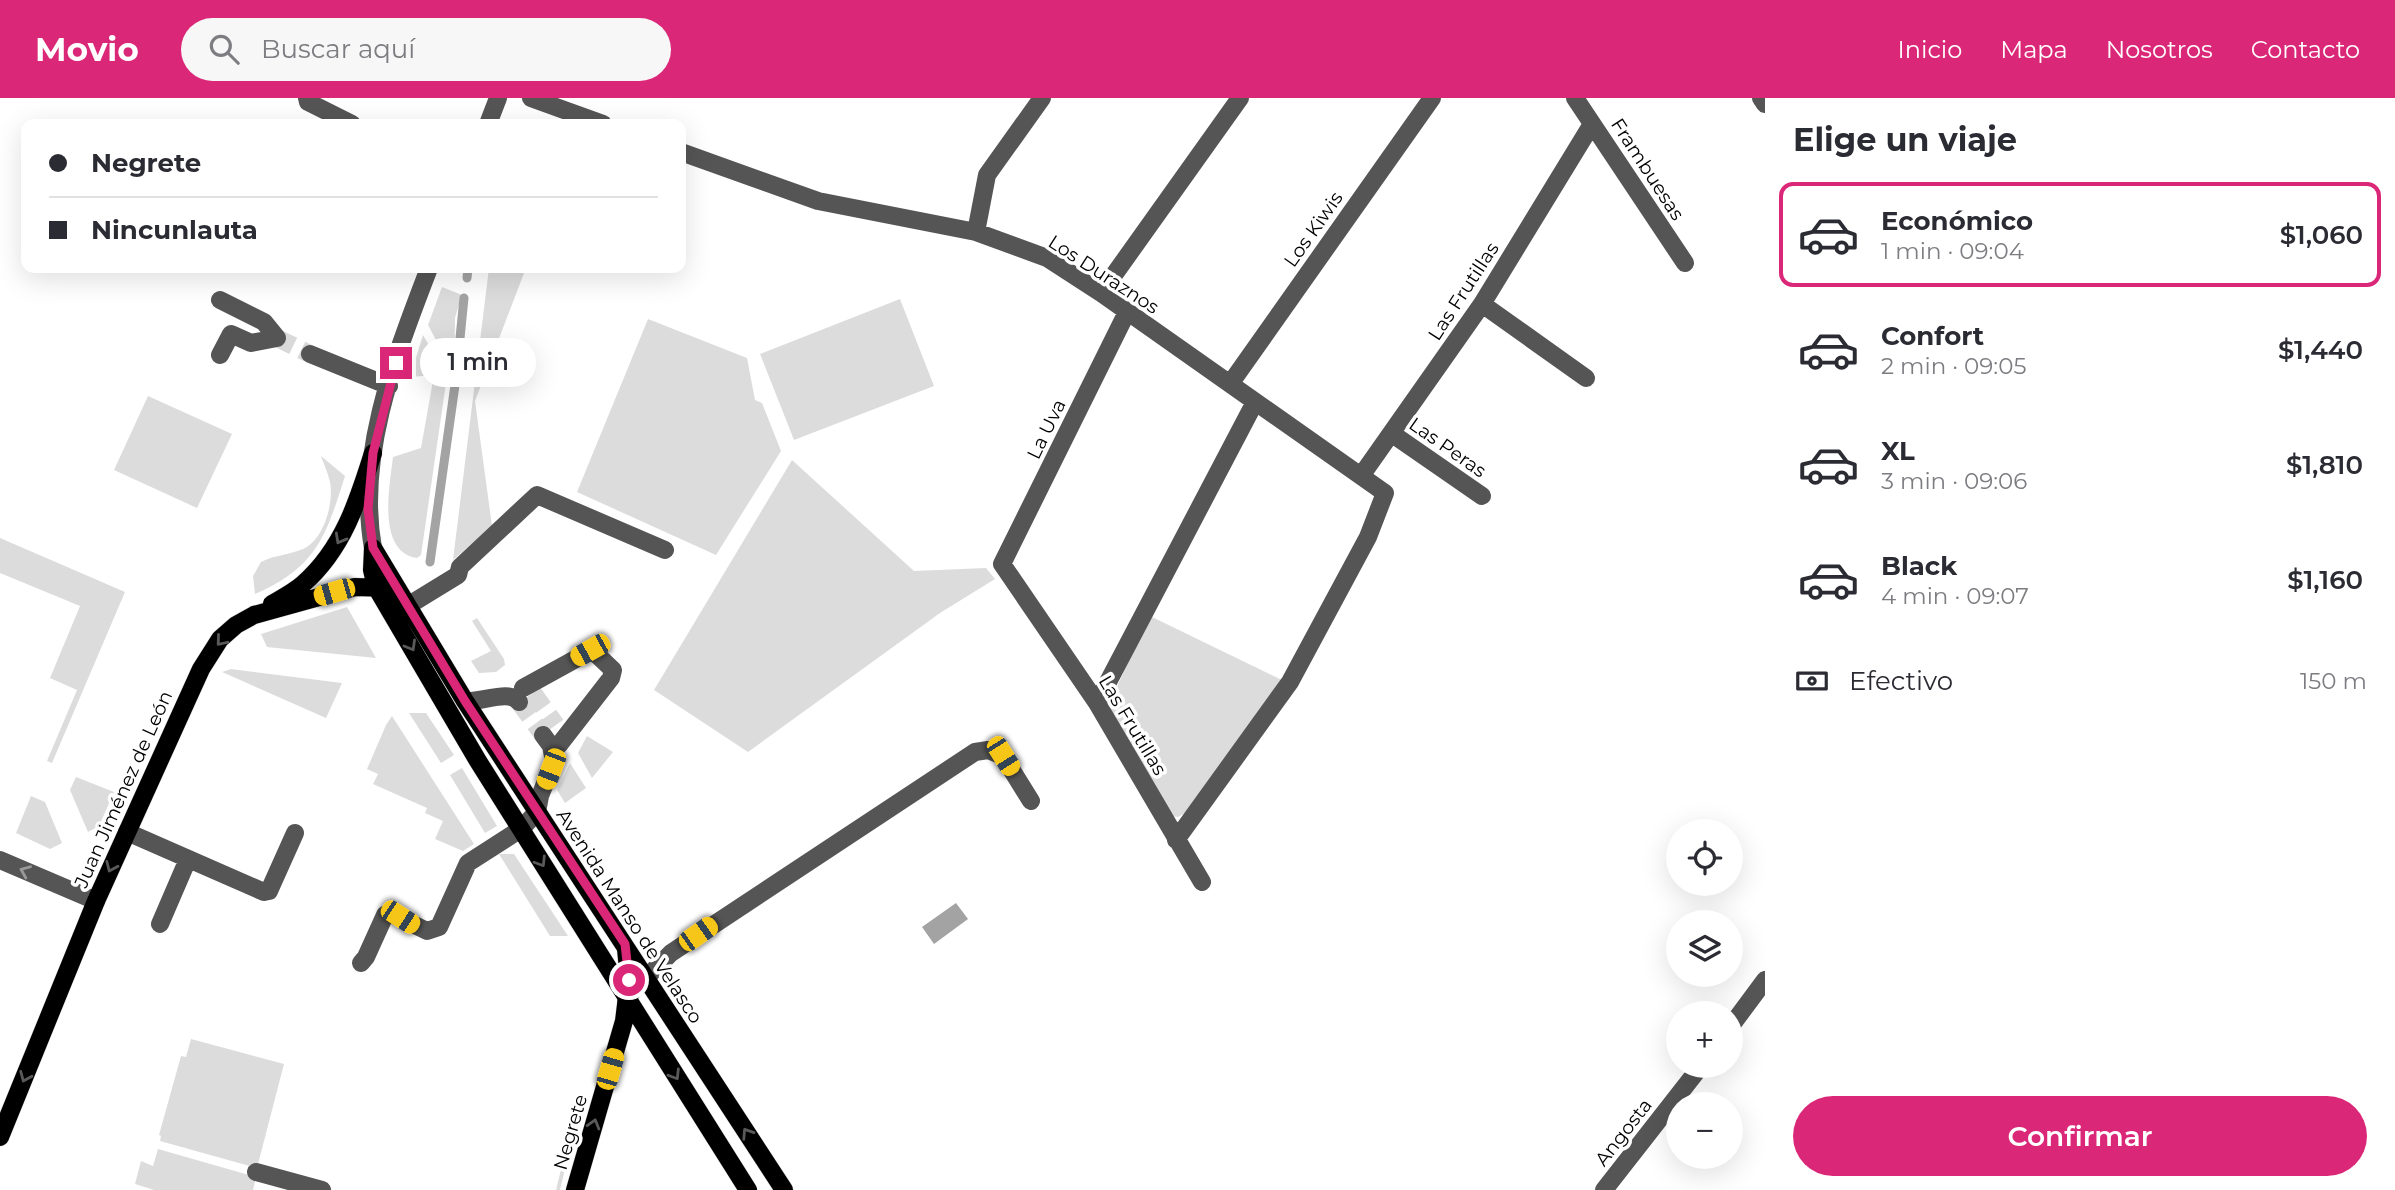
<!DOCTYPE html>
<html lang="es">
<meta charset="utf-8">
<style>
:root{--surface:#fff;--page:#f7f7f7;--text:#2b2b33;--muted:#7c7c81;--line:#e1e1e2;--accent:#db2777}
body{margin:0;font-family:Montserrat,sans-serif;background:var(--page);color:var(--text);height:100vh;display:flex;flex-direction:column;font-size:26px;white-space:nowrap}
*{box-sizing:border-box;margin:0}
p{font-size:23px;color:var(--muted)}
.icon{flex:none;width:38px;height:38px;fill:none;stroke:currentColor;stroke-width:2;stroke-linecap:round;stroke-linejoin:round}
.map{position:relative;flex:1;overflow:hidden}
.side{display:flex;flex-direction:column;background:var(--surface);width:630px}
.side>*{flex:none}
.banner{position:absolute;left:21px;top:21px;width:665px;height:154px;border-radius:14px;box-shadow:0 7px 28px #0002;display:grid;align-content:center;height:154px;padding:0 28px;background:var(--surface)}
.buttons{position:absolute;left:1666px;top:721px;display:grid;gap:14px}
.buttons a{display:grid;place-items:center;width:77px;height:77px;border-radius:50%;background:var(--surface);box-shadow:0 7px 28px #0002;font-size:35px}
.end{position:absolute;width:32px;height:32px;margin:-16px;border:9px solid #db2777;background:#fff;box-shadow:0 0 0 4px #fff}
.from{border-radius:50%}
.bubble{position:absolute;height:49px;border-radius:24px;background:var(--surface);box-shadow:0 7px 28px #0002;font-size:23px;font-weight:600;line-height:49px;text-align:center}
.car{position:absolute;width:21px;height:42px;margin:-21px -10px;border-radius:9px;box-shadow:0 0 5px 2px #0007;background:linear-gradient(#f5c518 24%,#345 0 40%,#f5c518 0 76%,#345 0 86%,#f5c518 0)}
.banner b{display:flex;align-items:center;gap:24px;height:66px;font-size:26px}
.banner b+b{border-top:2px solid var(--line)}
.banner i{width:18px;height:18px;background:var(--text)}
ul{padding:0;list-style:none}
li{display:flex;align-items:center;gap:21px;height:105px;margin:0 14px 10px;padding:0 14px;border:4px solid transparent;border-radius:14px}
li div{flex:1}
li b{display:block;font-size:26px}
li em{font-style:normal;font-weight:600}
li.current{border-color:var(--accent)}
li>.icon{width:63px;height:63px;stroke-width:1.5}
h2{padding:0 28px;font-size:32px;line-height:84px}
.pay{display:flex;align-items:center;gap:18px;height:77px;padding:0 28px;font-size:26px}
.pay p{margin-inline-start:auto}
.primary-button{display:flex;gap:14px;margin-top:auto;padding:14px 28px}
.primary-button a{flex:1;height:80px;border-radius:42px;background:var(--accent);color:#fff;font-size:28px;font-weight:600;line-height:80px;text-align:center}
header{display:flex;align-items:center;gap:42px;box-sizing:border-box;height:98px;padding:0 35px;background:var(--accent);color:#fff}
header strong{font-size:33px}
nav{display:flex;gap:38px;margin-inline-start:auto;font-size:24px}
.search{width:490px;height:63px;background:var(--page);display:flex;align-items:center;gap:18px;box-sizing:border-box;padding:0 24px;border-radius:38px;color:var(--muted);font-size:26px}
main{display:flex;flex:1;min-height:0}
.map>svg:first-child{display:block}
.green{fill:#dcdcdc}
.water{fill:#a3a3a3}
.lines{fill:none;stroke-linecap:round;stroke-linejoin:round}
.stream{stroke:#a3a3a3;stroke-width:9}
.minor-tunnel{stroke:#d9d9d9;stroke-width:18;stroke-dasharray:18 9;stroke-linecap:butt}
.major-casing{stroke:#dbdbdb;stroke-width:19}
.minor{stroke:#555;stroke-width:18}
.major{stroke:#000;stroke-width:18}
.oneway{stroke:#595959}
.oneway2{stroke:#999}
.route{stroke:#db2777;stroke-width:9}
.labels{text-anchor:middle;stroke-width:7;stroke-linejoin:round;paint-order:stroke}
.street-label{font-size:19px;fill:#000;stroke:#fff}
</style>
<header>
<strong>Movio</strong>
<div class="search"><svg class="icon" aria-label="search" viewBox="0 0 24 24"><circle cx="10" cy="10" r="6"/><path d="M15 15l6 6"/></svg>Buscar aquí</div>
<nav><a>Inicio</a><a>Mapa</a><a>Nosotros</a><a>Contacto</a></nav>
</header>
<main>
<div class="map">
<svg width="1765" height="1092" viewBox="0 0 1765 1092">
<rect width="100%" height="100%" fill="#fff"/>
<!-- green -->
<path class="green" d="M 489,170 L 526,170 L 475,303 L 492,428 L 453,462 Z
M 442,189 L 462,197 L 455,220 L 454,279 L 448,273 L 444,257 L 428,227 Z
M 900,201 L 934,288 L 794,342 L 760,256 Z
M 648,221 L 747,260 L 755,302 L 762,305 L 781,353 L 716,457 L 577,394 Z
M 423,237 L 434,256 L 438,275 L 446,285 L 421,457 L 417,460 C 376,454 390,386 393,359 L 421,350 L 434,277 L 410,279 Z
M 148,298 L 232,336 L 197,410 L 114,372 Z
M 321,358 L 345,378 C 326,438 317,469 255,496 L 253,478 L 261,464 C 274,457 289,457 303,451 C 324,442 334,405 330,384 C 328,375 324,367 321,358 Z
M 792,362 L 914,473 L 986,470 L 995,481 L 940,515 L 748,654 L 654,592 Z
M 0,440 L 125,494 L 52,665 L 47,663 L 77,592 L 50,580 L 80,508 L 0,475 Z
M 347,509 L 376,560 L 267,549 L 261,536 Z
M 1150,518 L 1284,583 L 1190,712 L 1178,719 L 1171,718 L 1111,613 L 1114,595 Z
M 477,520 L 504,561 L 505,567 L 496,574 L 479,575 L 471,563 L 491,553 L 472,523 Z
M 231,571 L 342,585 L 326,620 L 222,574 Z
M 409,615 L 426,615 L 454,657 L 441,665 Z
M 392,618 L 474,746 L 463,753 L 435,741 L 443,723 L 425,715 L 427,710 L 373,686 L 378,676 L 367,671 L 386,627 Z
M 587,638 L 613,654 L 592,680 L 578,655 Z
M 570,665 L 586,690 L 565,705 L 557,692 Z
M 462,670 L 497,728 L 485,735 L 450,677 Z
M 76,679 L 114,694 L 99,728 L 88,734 L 70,692 Z
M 31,698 L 45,704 L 62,745 L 50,751 L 16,735 Z
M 499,756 L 514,756 L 568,838 L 550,838 Z
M 191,941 L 284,966 L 257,1070 L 160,1043 L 161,1038 L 159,1037 L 181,958 L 186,959 Z
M 574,1018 L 577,1019 L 560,1092 L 556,1092 Z
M 158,1051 L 256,1079 L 253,1092 L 154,1092 L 135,1086 L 141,1063 L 153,1068 Z"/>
<!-- water -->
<path class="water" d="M 956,805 L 968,821 L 934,846 L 922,829 Z"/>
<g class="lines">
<!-- stream -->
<path class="stream" d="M 467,180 L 468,170
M 430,464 L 456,280 L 464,200"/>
<!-- minor-tunnel -->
<path class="minor-tunnel" d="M 277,240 L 310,256
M 533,595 L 556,627
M 519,604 L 543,637"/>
<defs>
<path id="major" d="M 373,450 L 465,603 L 784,1092
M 373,450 L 372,472 L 376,489 L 478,663 L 748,1092
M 272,506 C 282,500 294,494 303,486 C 343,451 358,403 373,355
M 0,1039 L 96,803 L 201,571 L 220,541 L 236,527 L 254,517 L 355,489 L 388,490
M 575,1092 L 624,923 L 629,882 L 626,851"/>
</defs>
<!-- major casing -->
<use href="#major" class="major-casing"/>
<!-- minor -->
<path class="minor" d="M 307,0 L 308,4 L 352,26
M 531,0 L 603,26
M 1575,0 L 1685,165
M 1761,0 L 1765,6
M 488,26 L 498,0
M 681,54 L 818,103 L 976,134 L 1047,160 L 1101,195 L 1385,395 L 1368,439 L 1290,584 L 1176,742
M 976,134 L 987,77 L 1042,0
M 1101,195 L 1240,0
M 220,202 L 264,224 L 277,240 L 251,245 L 231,236 L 220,257
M 1482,206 L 1586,280
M 1127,214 L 1002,466 L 1097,605 L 1202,784
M 310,256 L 389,288
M 1230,286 L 1432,0
M 1391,335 L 1482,398
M 1361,378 L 1482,206 L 1592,26
M 373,450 C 356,356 396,257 429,170
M 396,515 L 458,477 L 460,469 L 537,397 L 665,452
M 523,590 L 592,552 L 613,572 L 611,580 L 559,647
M 465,603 C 484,604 509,591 519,604
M 1097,605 L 1255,304
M 127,734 L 264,794 L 269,793 L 295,735
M 0,762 L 96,803
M 160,826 L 188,761
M 361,865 L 366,859 L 385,817 L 392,816 L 427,833 L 439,829 L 468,765 L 521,731 L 537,714 L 540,698 L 554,663 L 551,648 L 543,637
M 626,900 L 671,855 L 975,654 L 988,652 L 1003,658 L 1031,703
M 1731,928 L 1765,882
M 256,1074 L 322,1092
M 1604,1092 L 1701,968"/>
<!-- major -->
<use href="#major" class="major"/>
</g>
<!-- one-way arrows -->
<defs><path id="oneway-chevron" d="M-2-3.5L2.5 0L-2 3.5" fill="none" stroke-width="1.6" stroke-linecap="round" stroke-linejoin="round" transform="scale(1.75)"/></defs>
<g class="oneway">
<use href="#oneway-chevron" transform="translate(340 441) rotate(119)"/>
<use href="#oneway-chevron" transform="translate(221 543) rotate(130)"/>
<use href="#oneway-chevron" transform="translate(411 548) rotate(60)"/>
<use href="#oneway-chevron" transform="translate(541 764) rotate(58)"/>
<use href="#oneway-chevron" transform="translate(111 769) rotate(114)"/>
<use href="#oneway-chevron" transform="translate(675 977) rotate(58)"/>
<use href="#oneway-chevron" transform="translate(25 979) rotate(113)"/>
<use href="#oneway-chevron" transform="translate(594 1026) rotate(-74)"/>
<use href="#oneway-chevron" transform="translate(747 1035) rotate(-123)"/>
</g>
<use class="oneway2" href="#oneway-chevron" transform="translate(25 773) rotate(-157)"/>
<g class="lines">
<!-- route -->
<path class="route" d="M 396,265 L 373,355 L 368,411 L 373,450 L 465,603 L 625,846 L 629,882"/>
</g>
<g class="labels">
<!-- street labels -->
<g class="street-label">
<text transform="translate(1648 71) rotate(57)" y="7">Frambuesas</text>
<text transform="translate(1313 131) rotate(-55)" y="7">Los Kiwis</text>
<text transform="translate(1104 176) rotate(33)" y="7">Los Duraznos</text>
<text transform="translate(1463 193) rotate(-57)" y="7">Las Frutillas</text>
<text transform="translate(1046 331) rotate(-64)" y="7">La Uva</text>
<text transform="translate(1448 349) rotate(35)" y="7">Las Peras</text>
<text transform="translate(1133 627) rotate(59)" y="7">Las Frutillas</text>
<text transform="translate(123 691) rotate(-66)" y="7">Juan Jiménez de León</text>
<text transform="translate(630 818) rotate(57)" y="7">Avenida Manso de Velasco</text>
<text transform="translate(570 1034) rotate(-74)" y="7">Negrete</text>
<text transform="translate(1623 1034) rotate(-52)" y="7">Angosta</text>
</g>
</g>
</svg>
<div class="buttons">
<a><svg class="icon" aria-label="locate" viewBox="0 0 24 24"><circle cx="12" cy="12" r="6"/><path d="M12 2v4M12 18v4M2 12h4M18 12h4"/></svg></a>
<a><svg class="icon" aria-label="layers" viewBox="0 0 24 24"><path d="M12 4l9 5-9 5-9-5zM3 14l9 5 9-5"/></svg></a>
<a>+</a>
<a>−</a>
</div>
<i class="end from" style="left:629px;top:882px"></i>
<i class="end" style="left:396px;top:265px"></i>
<div class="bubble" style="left:420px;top:240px;width:116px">1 min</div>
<i class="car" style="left:334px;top:494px;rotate:254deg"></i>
<i class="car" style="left:590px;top:552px;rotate:241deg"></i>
<i class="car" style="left:1003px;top:658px;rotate:148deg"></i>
<i class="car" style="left:551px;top:671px;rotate:201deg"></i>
<i class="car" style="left:400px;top:819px;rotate:123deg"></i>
<i class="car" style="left:698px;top:836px;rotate:55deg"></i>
<i class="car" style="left:610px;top:971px;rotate:16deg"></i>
<div class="banner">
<b><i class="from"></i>Negrete</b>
<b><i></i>Nincunlauta</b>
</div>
</div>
<section class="side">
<h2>Elige un viaje</h2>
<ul>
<li class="current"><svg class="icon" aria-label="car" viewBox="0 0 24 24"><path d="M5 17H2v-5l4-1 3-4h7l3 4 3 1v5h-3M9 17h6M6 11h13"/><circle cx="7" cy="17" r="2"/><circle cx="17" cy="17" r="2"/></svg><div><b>Económico</b><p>1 min · 09:04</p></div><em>$1,060</em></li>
<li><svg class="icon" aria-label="car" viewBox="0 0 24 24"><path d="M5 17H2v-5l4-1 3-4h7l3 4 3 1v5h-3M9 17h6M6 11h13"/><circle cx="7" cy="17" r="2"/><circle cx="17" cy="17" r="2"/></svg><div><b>Confort</b><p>2 min · 09:05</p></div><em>$1,440</em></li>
<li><svg class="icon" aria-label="car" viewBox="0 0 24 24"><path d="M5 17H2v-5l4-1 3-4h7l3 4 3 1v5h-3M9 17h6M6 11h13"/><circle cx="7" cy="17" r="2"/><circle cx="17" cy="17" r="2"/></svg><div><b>XL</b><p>3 min · 09:06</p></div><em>$1,810</em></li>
<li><svg class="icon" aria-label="car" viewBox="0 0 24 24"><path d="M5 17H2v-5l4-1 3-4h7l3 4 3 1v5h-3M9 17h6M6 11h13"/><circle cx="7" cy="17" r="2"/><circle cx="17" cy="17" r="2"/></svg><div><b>Black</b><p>4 min · 09:07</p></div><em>$1,160</em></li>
</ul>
<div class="pay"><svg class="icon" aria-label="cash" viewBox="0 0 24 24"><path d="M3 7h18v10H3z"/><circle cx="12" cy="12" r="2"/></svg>Efectivo<p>150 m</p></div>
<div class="primary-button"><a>Confirmar</a></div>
</section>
</main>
